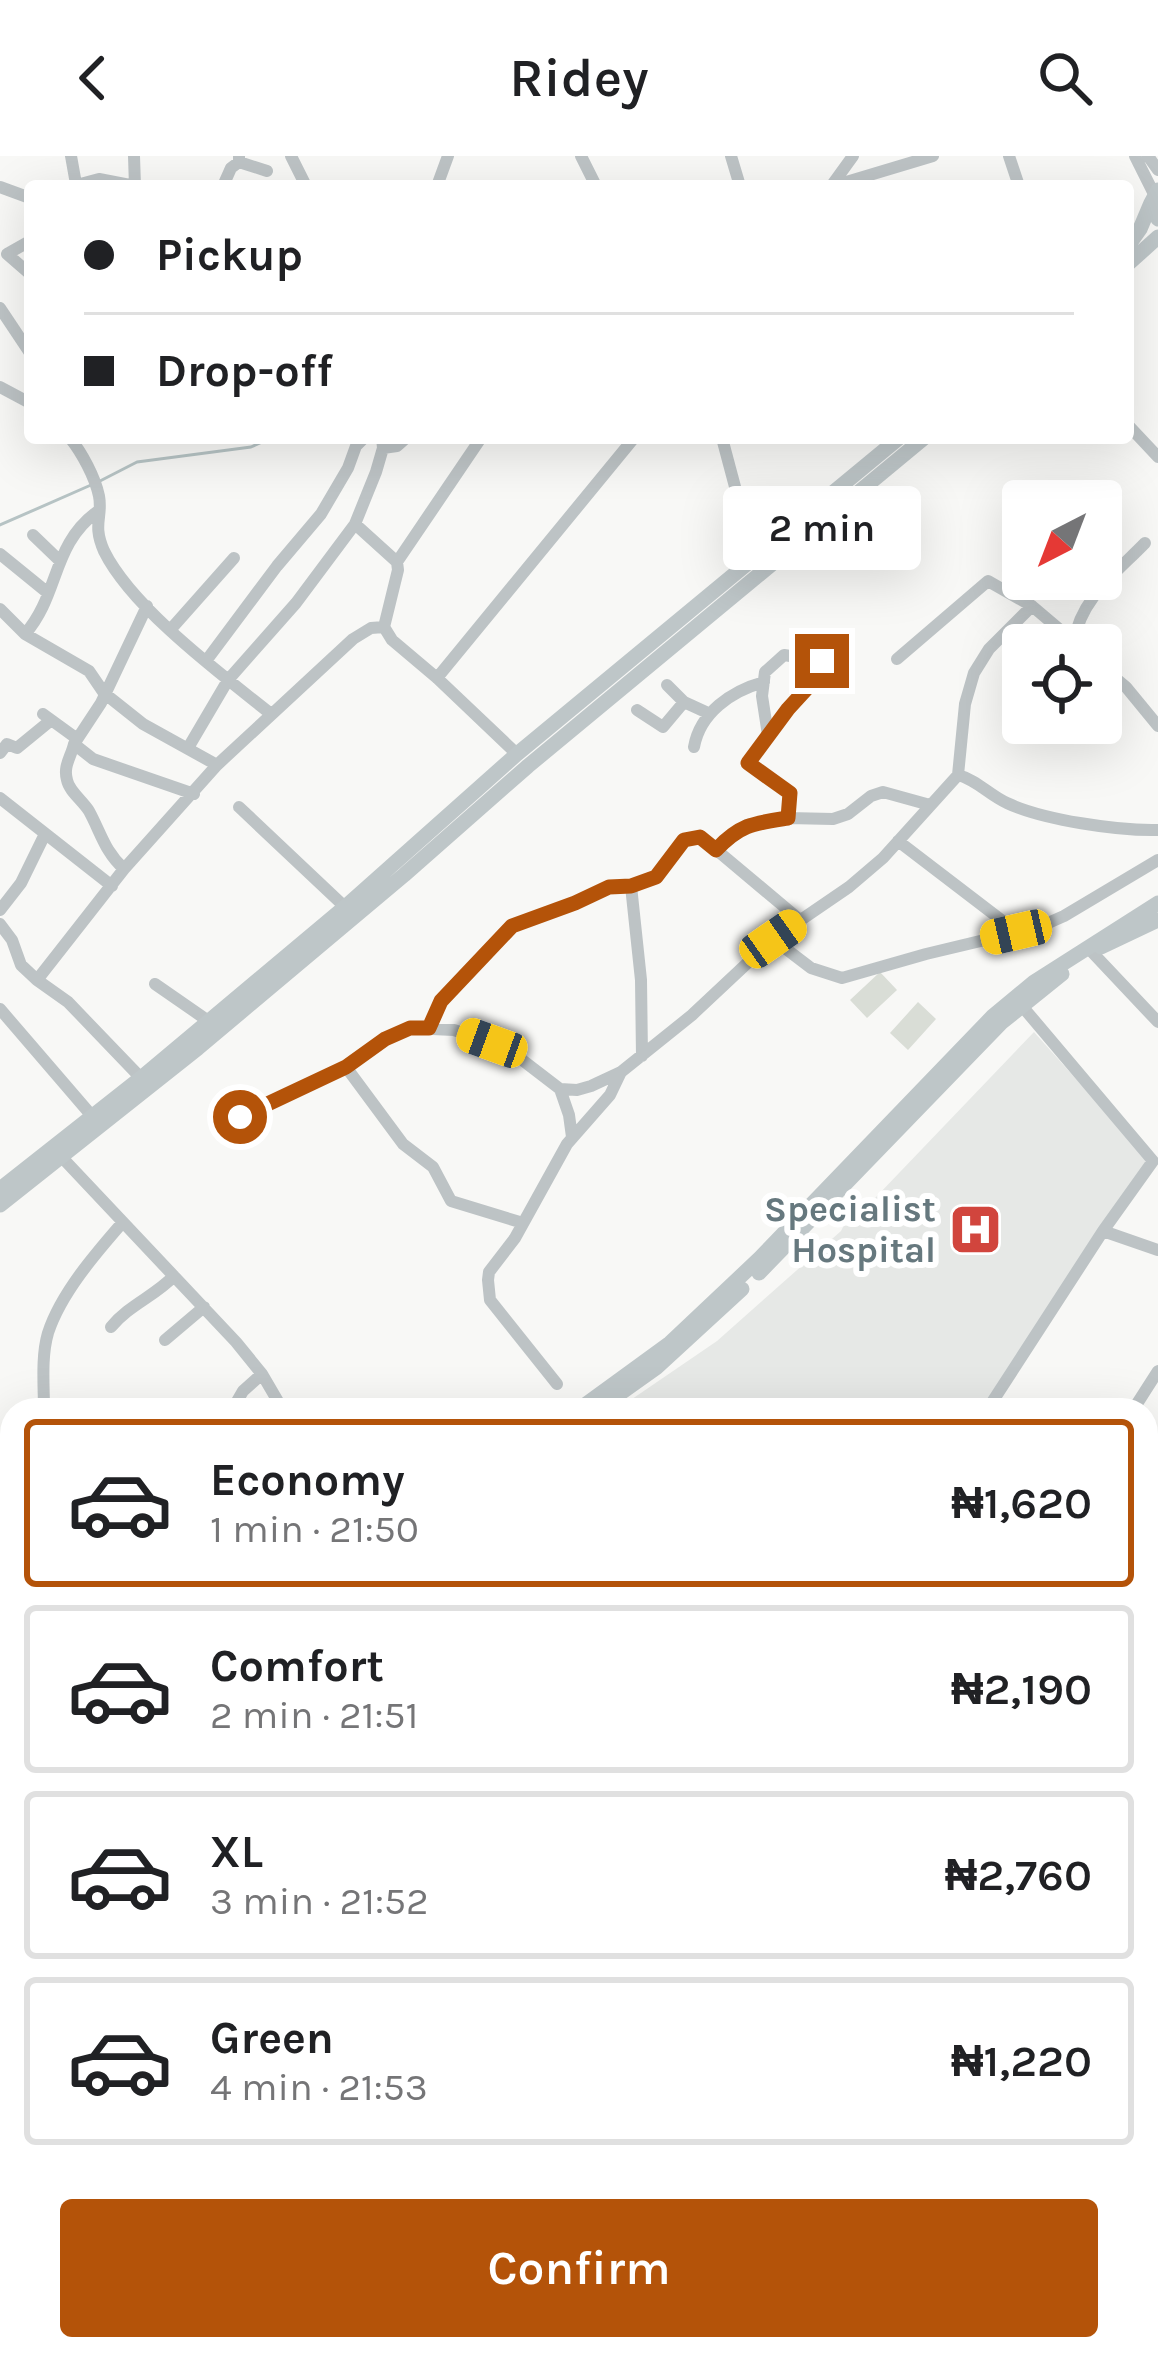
<!DOCTYPE html>
<meta charset="utf-8">
<style>
:root{--surface:#fff;--page:#f6f6f6;--text:#202124;--muted:#757577;--line:#e0e0e0;--accent:#b45309}
body{margin:0;font-family:Karla,sans-serif;background:var(--page);color:var(--text);height:100vh;display:flex;flex-direction:column;font-size:45px;white-space:nowrap}
*{box-sizing:border-box;margin:0}
p{font-size:39px;color:var(--muted)}
.icon{flex:none;width:66px;height:66px;fill:none;stroke:currentColor;stroke-width:2;stroke-linecap:round;stroke-linejoin:round}
.map{position:relative;flex:1;overflow:hidden}
.drawer{position:absolute;left:0px;top:1242px;width:1158px;height:963px;display:flex;flex-direction:column;background:var(--surface);border-radius:36px 36px 0 0;box-shadow:0 12px 48px #0002}
.drawer>*{flex:none}
.guide{position:absolute;left:24px;top:24px;width:1110px;height:264px;border-radius:12px;box-shadow:0 12px 48px #0002;display:grid;align-content:center;height:264px;padding:0 60px;background:var(--surface)}
.needle{width:78px;rotate:222deg}
.buttons{position:absolute;left:1002px;top:324px;display:grid;gap:24px}
.buttons a{display:grid;place-items:center;width:120px;height:120px;border-radius:12px;background:var(--surface);box-shadow:0 12px 48px #0002;font-size:60px}
.end{position:absolute;width:54px;height:54px;margin:-27px;border:15px solid #b45309;background:#fff;box-shadow:0 0 0 6px #fff}
.from{border-radius:50%}
.bubble{position:absolute;height:84px;border-radius:12px;background:var(--surface);box-shadow:0 12px 48px #0002;font-size:39px;font-weight:600;line-height:84px;text-align:center}
.car{position:absolute;width:36px;height:72px;margin:-36px -18px;border-radius:15px;box-shadow:0 0 9px 3px #0007;background:linear-gradient(#f5c518 24%,#345 0 40%,#f5c518 0 76%,#345 0 86%,#f5c518 0)}
.guide b{display:flex;align-items:center;gap:42px;height:114px;font-size:45px}
.guide b+b{border-top:3px solid var(--line)}
.guide i{width:30px;height:30px;background:var(--text)}
ul{padding:21px 0 0;list-style:none}
li{display:flex;align-items:center;gap:36px;height:168px;margin:0 24px 18px;padding:0 36px;border:6px solid var(--line);border-radius:12px}
li div{flex:1}
li b{display:block;font-size:45px}
li em{font-style:normal;font-weight:600}
li.selected{border-color:var(--accent)}
li>.icon{width:108px;height:108px;stroke-width:1.5}
.button{display:flex;gap:24px;margin-top:auto;padding:24px 60px}
.button a{flex:1;height:138px;border-radius:12px;background:var(--accent);color:#fff;font-size:48px;font-weight:600;line-height:138px;text-align:center}
header{display:flex;justify-content:space-between;align-items:center;height:156px;padding:0 60px;background:var(--surface);font-size:54px;font-weight:600}
.map>svg:first-child{display:block}
.built{fill:#e6e8e6}
.green{fill:#d9ddd6}
.lines{fill:none;stroke-linecap:round;stroke-linejoin:round}
.stream{stroke:#b6c3c4;stroke-width:3}
.minor{stroke:#bdc3c5;stroke-width:12}
.major{stroke:#bec6c8;stroke-width:15}
.route{stroke:#b45309;stroke-width:15}
.labels{text-anchor:middle;stroke-width:12;stroke-linejoin:round;paint-order:stroke}
.poi-label{font-size:36px;font-weight:bold;fill:#66787e;stroke:#fff;text-anchor:end}
</style>
<header><svg class="icon" aria-label="back" viewBox="0 0 24 24"><path d="M15 5l-7 7 7 7"/></svg>Ridey<svg class="icon" aria-label="search" viewBox="0 0 24 24"><circle cx="10" cy="10" r="6"/><path d="M15 15l6 6"/></svg></header>
<div class="map">
<svg width="1158" height="2204" viewBox="0 0 1158 2204">
<rect width="100%" height="100%" fill="#f8f8f6"/>
<!-- built -->
<path class="built" d="M 1034,876 L 1151,1007 L 982,1254 L 616,1254 L 717,1185 L 841,1075 L 844,1069 L 847,1070 L 855,1063 Z"/>
<!-- green -->
<path class="green" d="M 880,816 L 897,834 L 867,862 L 850,844 Z
M 918,846 L 936,863 L 908,894 L 890,877 Z"/>
<g class="lines">
<!-- stream -->
<path class="stream" d="M 100,325 L 137,306 L 251,291 L 271,282
M 0,369 L 91,329"/>
<!-- minor -->
<path class="minor" d="M 71,0 L 76,28
M 134,0 L 135,30
M 239,0 L 239,6 L 267,15
M 291,0 L 306,30
M 581,0 L 596,30
M 731,0 L 740,30
M 1009,0 L 1019,30
M 1135,0 L 1154,38
M 1148,0 L 1158,14
M 832,29 L 853,0
M 73,30 L 99,23 L 135,30
M 223,30 L 231,12 L 239,6
M 437,30 L 448,0
M 833,30 L 933,0
M 0,31 L 30,42
M 30,85 L 7,98 L 30,118
M 0,152 L 30,197
M 0,231 L 30,247
M 1128,269 L 1158,301
M 70,282 C 82,297 95,321 99,340 C 103,361 92,368 104,395 C 132,452 221,518 271,558
M 481,282 L 397,406 L 398,414 L 384,471 L 392,484 L 437,522 L 517,598
M 722,282 L 754,402
M 383,292 L 397,290 L 406,282
M 355,368 L 397,406
M 33,379 L 60,405
M 0,398 L 48,437
M 147,450 L 101,547 L 74,588 L 93,603 L 194,638
M 0,453 L 25,478 L 89,515 L 104,537 L 143,568 L 217,609
M 171,473 L 234,402
M 25,478 C 60,438 51,389 98,355
M 1074,486 C 1080,443 1116,417 1145,387
M 897,503 L 988,425 L 1032,450 L 1078,489
M 206,505 L 277,410 L 321,358 L 348,312 L 356,290 L 364,282
M 1101,510 L 1126,531 L 1158,570
M 437,522 L 634,282
M 667,529 L 684,546 L 708,557
M 637,554 L 663,571 L 684,546
M 43,558 L 76,582
M 768,579 L 762,540 L 765,516 L 784,499 L 822,505 C 816,525 802,536 789,552 C 774,569 761,589 748,607 L 790,637 L 788,662
M 74,588 C 71,601 63,610 67,624 C 69,635 83,645 89,655 C 101,677 105,696 124,713
M 694,591 C 700,557 731,535 764,526
M 188,592 L 228,524 L 296,447 L 355,368 L 376,316 L 383,292 L 382,282
M 0,597 L 7,588 L 17,592 L 50,565
M 958,619 C 977,624 989,639 1007,647 C 1043,664 1119,675 1158,674
M 0,642 L 112,730
M 239,651 L 345,751
M 898,685 L 1017,776
M 716,694 L 747,669 L 788,662 L 833,663 L 848,658 L 871,640 L 883,636 L 930,649
M 631,730 L 641,824 L 642,900
M 0,754 L 21,727 L 45,678
M 0,768 L 12,784 L 21,809 L 37,824 L 68,846 L 141,922
M 773,783 L 811,812 L 842,822 L 926,798 L 1039,771 L 1064,760 L 1158,704
M 1091,795 L 1158,866
M 37,824 L 124,713 L 217,609 L 353,483 L 371,472 L 384,471
M 155,828 L 204,862
M 0,853 L 92,960
M 429,871 L 441,845 L 512,770 L 575,747 L 609,731 L 631,730 L 655,721 L 684,684 L 701,681 L 800,764
M 346,911 L 403,988 L 433,1011 L 451,1045 L 523,1067
M 560,933 L 569,959 L 572,981
M 240,961 L 346,911 L 385,883 L 410,872 L 454,874 L 492,887 L 517,900 L 560,933 L 577,934 L 591,930 L 621,916
M 55,994 L 236,1186 L 262,1218 L 283,1254
M 1103,1075 L 1158,1094
M 111,1171 C 129,1149 155,1140 174,1120
M 165,1184 L 204,1151
M 557,1228 L 490,1144 L 488,1124 L 489,1116 L 515,1082 L 567,988 L 610,939 L 621,916 L 692,859 L 773,783 L 849,731 L 883,702 L 958,619 L 965,548 L 974,517 L 989,493 L 1032,450
M 44,1254 C 44,1230 41,1201 48,1177 C 61,1137 96,1097 123,1066
M 232,1254 L 243,1235 L 262,1218
M 987,1254 L 1103,1075 L 1153,1005 L 1022,850
M 1133,1254 L 1158,1215
M 1146,1341 L 1158,1348
M 0,1427 L 12,1427
M 1146,1439 L 1158,1455
M 1146,1469 L 1158,1474
M 0,1523 L 12,1503
M 1146,1590 L 1154,1587 L 1158,1580
M 1146,1667 L 1158,1674
M 0,1770 L 3,1735
M 1146,1812 L 1158,1816
M 1146,1909 L 1158,1908
M 0,1910 L 6,1921 L 0,1976
M 1146,1997 L 1158,2001
M 0,2043 L 12,2075
M 0,2103 L 12,2082
M 0,2120 L 12,2129
M 82,2193 L 93,2204
M 263,2193 L 276,2204
M 435,2193 L 458,2204
M 628,2193 L 658,2204
M 221,2204 L 229,2193
M 347,2204 L 355,2193
M 562,2204 L 566,2193
M 683,2204 L 686,2193"/>
<!-- major -->
<path class="major" d="M 1158,34 L 1151,47 L 1158,63
M 1128,90 L 1140,73 L 1151,47
M 1128,108 L 1158,81
M 1101,791 L 1158,764
M 0,1033 L 141,922 L 345,751 L 517,598 L 899,282
M 0,1049 L 198,892 L 404,719 L 528,610 L 924,282
M 759,1117 L 1001,867 L 1062,818
M 578,1254 L 670,1187 L 760,1102 L 993,860 L 1034,826 L 1158,747
M 597,1254 L 656,1212 L 742,1133
M 0,1578 L 12,1575
M 0,1843 L 12,1847
M 0,1855 L 12,1859
M 1146,2130 L 1158,2104
M 1146,2152 L 1158,2127
M 944,2193 L 963,2204
M 1110,2204 L 1116,2193"/>
</g>
<g class="lines">
<!-- route -->
<path class="route" d="M 240,961 L 346,911 L 385,883 L 410,872 L 429,872 L 441,845 L 512,770 L 575,747 L 609,731 L 631,730 L 656,721 L 684,684 L 700,681 L 716,694 C 740,668 755,667 788,662 L 790,637 L 748,607 L 788,553 L 810,529 L 822,505"/>
</g>
<!-- icons -->
<defs>
<symbol id="hospital-square" viewBox="-11 -11 22 22"><rect x="-9" y="-9" width="18" height="18" rx="4" fill="#d1453d" stroke="#fff"/><path d="M-5-5h3v3.5h4V-5h3V5h-3V1.5h-4V5h-3Z" fill="#fff"/></symbol>
</defs>
<g fill-rule="evenodd">
<use href="#hospital-square" x="946" y="1044" width="59" height="59"/>
</g>
<g class="labels">
<!-- poi labels -->
<g class="poi-label">
<text x="936" y="1065">Specialist<tspan x="936" dy="41">Hospital</tspan></text>
</g>
</g>
</svg>
<div class="buttons">
<a><svg class="needle" viewBox="-14 -14 28 28"><path d="M0-13l5 13h-10z" fill="#e53935"/><path d="M0 13l5-13h-10z" fill="#757577"/></svg></a>
<a><svg class="icon" aria-label="locate" viewBox="0 0 24 24"><circle cx="12" cy="12" r="6"/><path d="M12 2v4M12 18v4M2 12h4M18 12h4"/></svg></a>
</div>
<i class="end from" style="left:240px;top:961px"></i>
<i class="end" style="left:822px;top:505px"></i>
<div class="bubble" style="left:723px;top:330px;width:198px">2 min</div>
<i class="car" style="left:1016px;top:776px;rotate:257deg"></i>
<i class="car" style="left:773px;top:783px;rotate:55deg"></i>
<i class="car" style="left:492px;top:887px;rotate:290deg"></i>
<div class="guide">
<b><i class="from"></i>Pickup</b>
<b><i></i>Drop-off</b>
</div>
<section class="drawer">
<ul>
<li class="selected"><svg class="icon" aria-label="car" viewBox="0 0 24 24"><path d="M5 17H2v-5l4-1 3-4h7l3 4 3 1v5h-3M9 17h6M6 11h13"/><circle cx="7" cy="17" r="2"/><circle cx="17" cy="17" r="2"/></svg><div><b>Economy</b><p>1 min · 21:50</p></div><em>₦1,620</em></li>
<li><svg class="icon" aria-label="car" viewBox="0 0 24 24"><path d="M5 17H2v-5l4-1 3-4h7l3 4 3 1v5h-3M9 17h6M6 11h13"/><circle cx="7" cy="17" r="2"/><circle cx="17" cy="17" r="2"/></svg><div><b>Comfort</b><p>2 min · 21:51</p></div><em>₦2,190</em></li>
<li><svg class="icon" aria-label="car" viewBox="0 0 24 24"><path d="M5 17H2v-5l4-1 3-4h7l3 4 3 1v5h-3M9 17h6M6 11h13"/><circle cx="7" cy="17" r="2"/><circle cx="17" cy="17" r="2"/></svg><div><b>XL</b><p>3 min · 21:52</p></div><em>₦2,760</em></li>
<li><svg class="icon" aria-label="car" viewBox="0 0 24 24"><path d="M5 17H2v-5l4-1 3-4h7l3 4 3 1v5h-3M9 17h6M6 11h13"/><circle cx="7" cy="17" r="2"/><circle cx="17" cy="17" r="2"/></svg><div><b>Green</b><p>4 min · 21:53</p></div><em>₦1,220</em></li>
</ul>
<div class="button"><a>Confirm</a></div>
</section>
</div>
